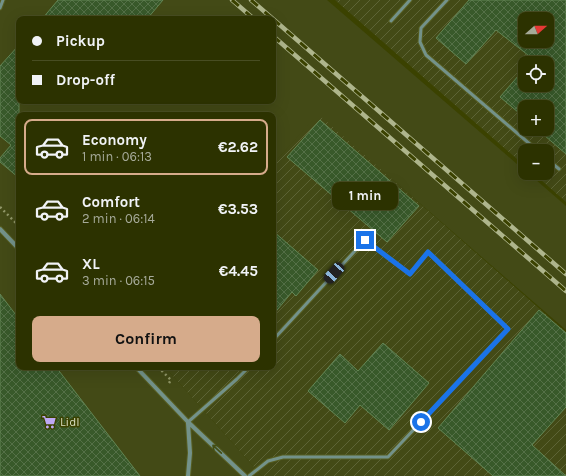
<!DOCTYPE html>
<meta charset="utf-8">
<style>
:root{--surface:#2c3200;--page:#383e0f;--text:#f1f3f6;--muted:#a6aa99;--line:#484d22;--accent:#d6ab8b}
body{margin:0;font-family:Karla,sans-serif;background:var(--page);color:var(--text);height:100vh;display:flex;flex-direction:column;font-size:15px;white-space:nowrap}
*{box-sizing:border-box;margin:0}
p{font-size:13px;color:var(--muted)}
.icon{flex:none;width:22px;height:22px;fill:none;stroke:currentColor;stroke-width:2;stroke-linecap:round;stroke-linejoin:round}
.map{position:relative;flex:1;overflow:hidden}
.side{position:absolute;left:16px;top:112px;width:260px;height:258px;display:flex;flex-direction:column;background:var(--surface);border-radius:8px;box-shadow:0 4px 16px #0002,0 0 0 1px var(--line)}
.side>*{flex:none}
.hud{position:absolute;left:16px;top:16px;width:260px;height:88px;border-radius:8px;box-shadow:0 4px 16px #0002,0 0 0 1px var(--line);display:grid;align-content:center;height:88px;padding:0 16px;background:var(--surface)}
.needle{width:26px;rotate:69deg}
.fabs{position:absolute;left:518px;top:12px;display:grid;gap:8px}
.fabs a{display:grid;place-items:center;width:36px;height:36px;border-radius:8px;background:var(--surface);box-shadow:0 4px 16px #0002,0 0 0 1px var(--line);font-size:20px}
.end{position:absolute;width:18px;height:18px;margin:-9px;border:5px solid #1a73e8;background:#fff;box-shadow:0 0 0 2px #fff}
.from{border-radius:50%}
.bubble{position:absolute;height:28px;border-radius:8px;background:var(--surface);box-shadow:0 4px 16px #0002,0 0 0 1px var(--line);font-size:13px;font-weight:700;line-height:28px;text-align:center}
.car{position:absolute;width:12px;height:24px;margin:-12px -6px;border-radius:5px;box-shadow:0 0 3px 1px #0007;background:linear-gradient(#222 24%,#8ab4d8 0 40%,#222 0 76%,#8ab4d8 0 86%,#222 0)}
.hud b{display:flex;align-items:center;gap:14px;height:38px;font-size:15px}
.hud b+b{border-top:1px solid var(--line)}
.hud i{width:10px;height:10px;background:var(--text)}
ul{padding:7px 0 0;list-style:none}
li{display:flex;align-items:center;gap:12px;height:56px;margin:0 8px 6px;padding:0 8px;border:2px solid transparent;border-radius:8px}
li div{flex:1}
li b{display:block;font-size:15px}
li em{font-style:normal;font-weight:700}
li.active{border-color:var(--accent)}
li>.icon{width:36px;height:36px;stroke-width:1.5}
.primary-button{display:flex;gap:8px;margin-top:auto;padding:8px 16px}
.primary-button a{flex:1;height:46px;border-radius:8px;background:var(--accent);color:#111;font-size:16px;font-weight:700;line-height:46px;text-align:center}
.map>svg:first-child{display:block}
.built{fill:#434a16;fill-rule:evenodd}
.industrial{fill:url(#industrial-furrows);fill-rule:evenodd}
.building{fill:url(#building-cross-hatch);stroke:#638654;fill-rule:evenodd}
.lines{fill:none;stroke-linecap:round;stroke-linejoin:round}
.lane-casing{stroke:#575e22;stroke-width:5}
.street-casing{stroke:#575e22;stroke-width:6}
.path{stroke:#909667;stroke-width:2.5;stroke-dasharray:2 3;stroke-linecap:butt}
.lane{stroke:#73928a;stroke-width:3}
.street{stroke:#73928a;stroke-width:4}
.rail-casing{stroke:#aeb58c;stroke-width:4.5}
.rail{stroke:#3b4200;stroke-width:3;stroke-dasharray:9;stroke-linecap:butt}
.oneway{stroke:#434e15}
.route{stroke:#1a73e8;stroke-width:5}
.labels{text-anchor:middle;stroke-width:3;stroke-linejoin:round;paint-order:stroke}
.poi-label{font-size:12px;fill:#d8debf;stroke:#3b4200;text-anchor:start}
</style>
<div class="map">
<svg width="566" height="476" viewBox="0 0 566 476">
<defs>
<pattern id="industrial-furrows" width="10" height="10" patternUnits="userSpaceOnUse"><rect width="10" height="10" fill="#434a16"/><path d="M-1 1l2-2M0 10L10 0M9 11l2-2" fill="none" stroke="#5d6436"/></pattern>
<pattern id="building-cross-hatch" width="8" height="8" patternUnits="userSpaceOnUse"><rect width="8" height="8" fill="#38592a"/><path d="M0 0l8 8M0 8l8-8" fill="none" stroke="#547047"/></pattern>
</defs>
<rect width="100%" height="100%" fill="#3b4200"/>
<!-- built -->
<path class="built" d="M 0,0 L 327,0 L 525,171 L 525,173 L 528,173 L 566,206 L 566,330 L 318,115 L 273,164 L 273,115 L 19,115 L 19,367 L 165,367 L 262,476 L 0,476 ZM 19,19 L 273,19 L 273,101 L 19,101 Z"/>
<!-- industrial -->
<path class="industrial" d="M 335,0 L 566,0 L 566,202 L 533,173 L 547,173 L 547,151 L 525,151 L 525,166 ZM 525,19 L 547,19 L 547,41 L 525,41 ZM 525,63 L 547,63 L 547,85 L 525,85 ZM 525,107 L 547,107 L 547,129 L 525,129 Z
M 318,114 L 566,332 L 566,476 L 262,476 L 165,367 L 273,367 L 273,164 Z"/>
<!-- building -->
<path class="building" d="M 58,0 L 163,0 L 147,19 L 42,19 Z
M 469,0 L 566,0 L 566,154 L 537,129 L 547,129 L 547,107 L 525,107 L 525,118 L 500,97 L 525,68 L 525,85 L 547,85 L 547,63 L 529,63 L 533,59 L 496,30 L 466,64 L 436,38 ZM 525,19 L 547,19 L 547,41 L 525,41 Z
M 19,45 L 19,178 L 0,162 L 0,158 L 11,145 L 0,136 L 0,66 Z
M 320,120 L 419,206 L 387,242 L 287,157 Z
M 273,231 L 318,270 L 296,296 L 292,292 L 273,315 Z
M 0,294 L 19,319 L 19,367 L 56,367 L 140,476 L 0,476 Z
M 539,310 L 566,333 L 566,407 L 532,445 L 566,476 L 493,476 L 438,428 Z
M 383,343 L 429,383 L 389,430 L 360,405 L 345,423 L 308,391 L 340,354 L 358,371 Z"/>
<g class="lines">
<defs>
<path id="lane" d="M 447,0 L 421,28 L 420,42 L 426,55 L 538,151
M 0,8 L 3,0
M 391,21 L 410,0
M 547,159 L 559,169
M 188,422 L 237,379 L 249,367
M 249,476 L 268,461 L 283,457 L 388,457 L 508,329 L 428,252 L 410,274 L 365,240 L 273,340"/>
<path id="street" d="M 0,229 L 19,249
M 136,367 L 188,422 L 245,476
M 188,476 L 190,453 L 188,423"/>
</defs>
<!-- lane casing -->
<use href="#lane" class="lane-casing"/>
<!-- street casing -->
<use href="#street" class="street-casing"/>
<!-- path -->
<path class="path" d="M 0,207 L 19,226
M 158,367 L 171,380 L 169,383"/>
<!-- lane -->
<use href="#lane" class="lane"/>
<!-- street -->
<use href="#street" class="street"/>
<defs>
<path id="rail" d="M 232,0 L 254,19
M 251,0 L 273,19
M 273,19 L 566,274
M 273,36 L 566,291"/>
</defs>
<!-- rail casing -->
<use href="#rail" class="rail-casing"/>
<!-- rail -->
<use href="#rail" class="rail"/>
</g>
<!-- one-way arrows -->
<defs><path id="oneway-shaft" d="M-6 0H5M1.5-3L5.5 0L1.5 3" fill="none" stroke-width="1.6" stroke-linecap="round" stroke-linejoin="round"/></defs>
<use class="oneway" href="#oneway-shaft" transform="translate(217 449) rotate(-137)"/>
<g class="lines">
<!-- route -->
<path class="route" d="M 365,240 L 410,274 L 428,252 L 508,329 L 421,422"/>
</g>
<!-- icons -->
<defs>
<symbol id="supermarket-bare" viewBox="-9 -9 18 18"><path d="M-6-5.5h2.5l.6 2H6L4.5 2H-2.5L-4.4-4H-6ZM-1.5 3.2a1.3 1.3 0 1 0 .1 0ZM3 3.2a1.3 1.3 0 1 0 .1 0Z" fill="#bea9f4" stroke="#3b4200" stroke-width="2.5" paint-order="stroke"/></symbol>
</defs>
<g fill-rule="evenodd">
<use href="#supermarket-bare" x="39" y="412" width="20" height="20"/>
</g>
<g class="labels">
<!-- poi labels -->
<g class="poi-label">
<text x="60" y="426">Lidl</text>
</g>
</g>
</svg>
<div class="fabs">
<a><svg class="needle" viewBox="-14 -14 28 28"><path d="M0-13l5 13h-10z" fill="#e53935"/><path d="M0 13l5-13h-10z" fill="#a6aa99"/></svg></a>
<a><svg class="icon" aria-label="locate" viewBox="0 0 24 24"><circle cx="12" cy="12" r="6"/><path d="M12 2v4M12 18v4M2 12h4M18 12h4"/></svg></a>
<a>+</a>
<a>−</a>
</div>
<i class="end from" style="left:421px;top:422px"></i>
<i class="end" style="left:365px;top:240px"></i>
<div class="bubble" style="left:332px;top:182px;width:66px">1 min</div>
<i class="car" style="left:334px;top:273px;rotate:222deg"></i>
<div class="hud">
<b><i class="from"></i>Pickup</b>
<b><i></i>Drop-off</b>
</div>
<section class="side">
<ul>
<li class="active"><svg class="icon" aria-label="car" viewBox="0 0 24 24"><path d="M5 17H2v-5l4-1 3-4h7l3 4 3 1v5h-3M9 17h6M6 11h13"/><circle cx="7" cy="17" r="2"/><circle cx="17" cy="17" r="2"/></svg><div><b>Economy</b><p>1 min · 06:13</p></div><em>€2.62</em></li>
<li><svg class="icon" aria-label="car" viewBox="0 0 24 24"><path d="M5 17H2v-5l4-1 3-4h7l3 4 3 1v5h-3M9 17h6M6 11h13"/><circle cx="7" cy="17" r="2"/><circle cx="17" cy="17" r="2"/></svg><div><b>Comfort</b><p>2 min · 06:14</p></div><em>€3.53</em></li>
<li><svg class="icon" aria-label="car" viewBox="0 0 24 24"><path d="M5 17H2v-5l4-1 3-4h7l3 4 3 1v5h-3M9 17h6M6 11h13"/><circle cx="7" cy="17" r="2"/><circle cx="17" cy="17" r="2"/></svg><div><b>XL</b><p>3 min · 06:15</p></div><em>€4.45</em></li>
</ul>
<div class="primary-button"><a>Confirm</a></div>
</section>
</div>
